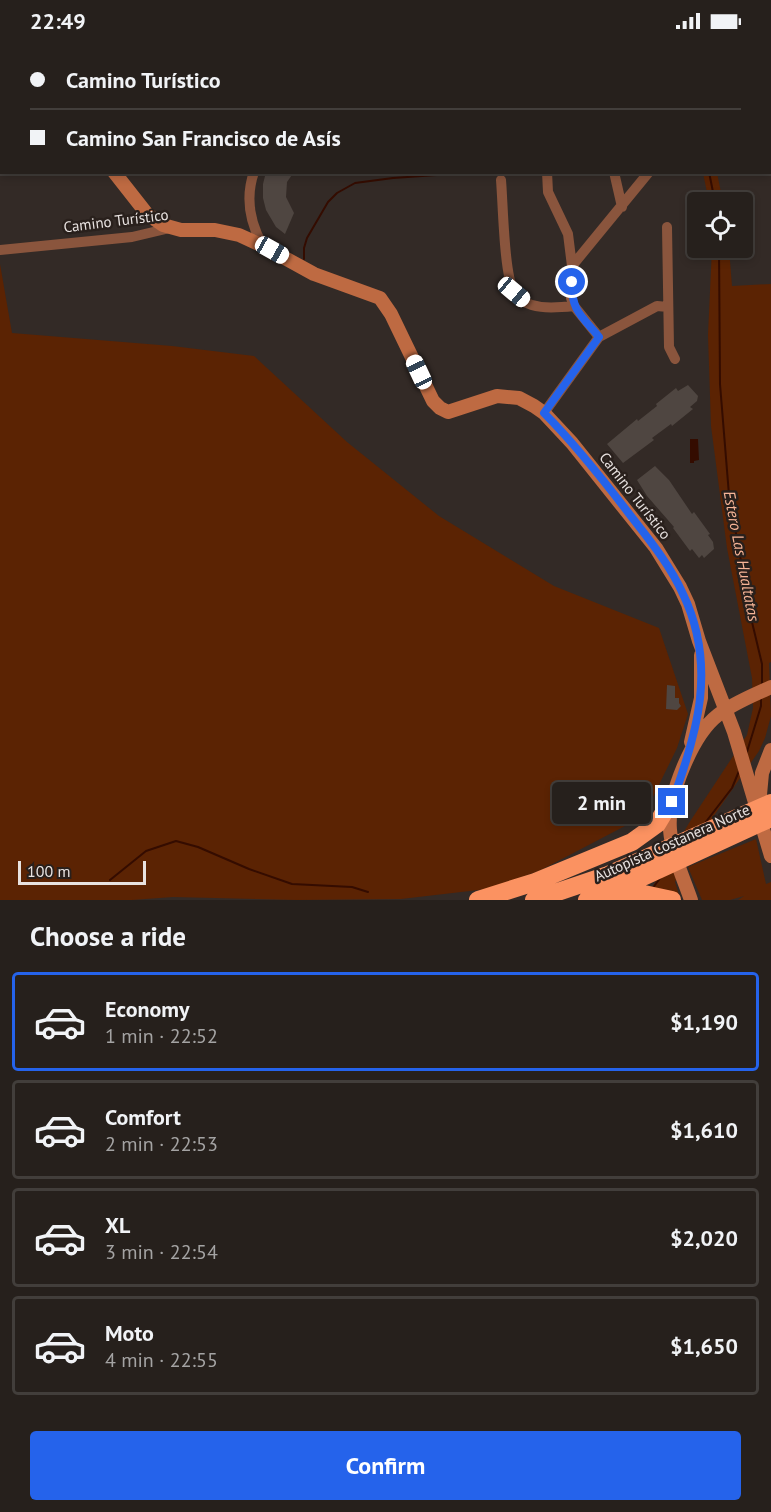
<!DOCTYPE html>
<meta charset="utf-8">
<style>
:root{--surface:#26201c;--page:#322d29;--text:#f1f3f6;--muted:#a4a3a3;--line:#423e3b;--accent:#2563eb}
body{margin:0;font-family:"PT Sans",sans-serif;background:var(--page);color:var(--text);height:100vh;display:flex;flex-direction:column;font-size:22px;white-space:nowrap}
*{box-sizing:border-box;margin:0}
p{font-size:20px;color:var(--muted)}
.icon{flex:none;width:33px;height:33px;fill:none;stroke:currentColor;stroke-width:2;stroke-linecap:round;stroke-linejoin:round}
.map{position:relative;height:858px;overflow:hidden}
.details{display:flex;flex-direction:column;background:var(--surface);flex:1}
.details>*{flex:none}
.top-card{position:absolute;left:0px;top:0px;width:771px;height:132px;box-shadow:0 3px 9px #0003,0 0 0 2px var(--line);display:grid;align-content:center;height:132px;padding:0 30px;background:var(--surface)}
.buttons{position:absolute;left:687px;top:150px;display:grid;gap:12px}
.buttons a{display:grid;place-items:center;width:66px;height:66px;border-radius:6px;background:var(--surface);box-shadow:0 3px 9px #0003,0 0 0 2px var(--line);font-size:30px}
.scale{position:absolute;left:18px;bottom:15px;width:128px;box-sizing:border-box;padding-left:6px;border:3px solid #e8e2e0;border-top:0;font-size:16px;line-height:21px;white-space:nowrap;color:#e8e2e0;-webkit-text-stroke:4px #29201c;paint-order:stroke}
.end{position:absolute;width:27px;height:27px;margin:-14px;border:8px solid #2563eb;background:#fff;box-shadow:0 0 0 3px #fff}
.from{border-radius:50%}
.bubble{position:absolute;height:42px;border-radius:6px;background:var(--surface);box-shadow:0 3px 9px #0003,0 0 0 2px var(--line);font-size:20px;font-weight:800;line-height:42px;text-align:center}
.car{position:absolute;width:18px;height:36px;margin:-18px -9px;border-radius:8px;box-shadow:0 0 4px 2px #0007;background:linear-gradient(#fff 24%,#345 0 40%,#fff 0 76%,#345 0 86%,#fff 0)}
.top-card b{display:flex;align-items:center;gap:21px;height:57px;font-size:22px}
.top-card b+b{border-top:2px solid var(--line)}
.top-card i{width:15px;height:15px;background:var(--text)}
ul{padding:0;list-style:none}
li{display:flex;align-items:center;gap:18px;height:99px;margin:0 12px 9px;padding:0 18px;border:3px solid var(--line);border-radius:6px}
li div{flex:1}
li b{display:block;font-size:22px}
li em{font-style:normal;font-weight:800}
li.current{border-color:var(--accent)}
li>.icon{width:54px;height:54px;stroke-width:1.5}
h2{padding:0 30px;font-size:27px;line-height:72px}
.button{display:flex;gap:12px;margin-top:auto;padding:12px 30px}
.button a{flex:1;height:69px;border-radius:6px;background:var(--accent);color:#fff;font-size:24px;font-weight:800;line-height:69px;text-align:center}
.status{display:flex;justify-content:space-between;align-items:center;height:42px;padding:0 30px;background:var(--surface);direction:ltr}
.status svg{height:16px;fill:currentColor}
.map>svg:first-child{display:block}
.green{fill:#5b2303}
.water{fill:#340c00}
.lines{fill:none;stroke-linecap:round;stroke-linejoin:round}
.stream{stroke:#340c00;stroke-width:2}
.building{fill:#4f4641}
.street{stroke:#8a553d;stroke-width:10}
.secondary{stroke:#be6a42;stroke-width:14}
.highway{stroke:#fb9261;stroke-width:18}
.route{stroke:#2563eb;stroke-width:8}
.labels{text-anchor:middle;stroke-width:5;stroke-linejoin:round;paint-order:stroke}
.street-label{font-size:15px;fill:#e8e2e0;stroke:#29201c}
.water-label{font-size:16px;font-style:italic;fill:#f7b496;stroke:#29201c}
</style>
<div class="status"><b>22:49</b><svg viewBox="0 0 49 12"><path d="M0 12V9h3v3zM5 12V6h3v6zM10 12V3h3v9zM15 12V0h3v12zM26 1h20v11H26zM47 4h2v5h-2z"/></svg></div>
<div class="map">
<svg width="771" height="858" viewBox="0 0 771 858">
<rect width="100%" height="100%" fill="#332a26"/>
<!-- green -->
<path class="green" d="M 703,131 L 717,131 L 723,160 L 709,160 Z
M 712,206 L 729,206 L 732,244 L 771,242 L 771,620 L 769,621 L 771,674 L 765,696 L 759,709 L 713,775 L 680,828 L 675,840 L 680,856 L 641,848 L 653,844 L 689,781 L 747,693 L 753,666 L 752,636 L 727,506 L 711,384 L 708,293 Z
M 0,222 L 12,291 L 172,304 L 254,314 L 347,400 L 439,474 L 554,544 L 659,586 L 688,672 L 677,706 L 653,755 L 625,784 L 539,829 L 487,847 L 401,857 L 297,858 L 173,855 L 132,858 L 0,858 Z
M 756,797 L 766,842 L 771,840 L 771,858 L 738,858 L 744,854 L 730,858 L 702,858 L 688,825 Z"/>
<!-- water -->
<path class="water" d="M 690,397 L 698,397 L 699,418 L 694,419 L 694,421 L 690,421 Z"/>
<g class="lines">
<!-- stream -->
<path class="stream" d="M 644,0 L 644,2
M 709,130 L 715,160
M 719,206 L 720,342 L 729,453 L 752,580 L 762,622 L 762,643
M 304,217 L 304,206 L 307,196 L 328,160 L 337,151 L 355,141 L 393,136 L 480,130
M 746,713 L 761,664 L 761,655
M 705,781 L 732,746 L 739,729
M 110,838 L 146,809 L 176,799 L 198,805 L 249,827 L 292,842 L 352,845 L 368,850
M 652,847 L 661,835"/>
</g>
<!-- building -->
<path class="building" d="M 266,130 L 294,130 L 287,140 L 286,155 L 294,171 L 285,192 L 276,185 L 266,168 L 263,156 L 263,142 Z
M 688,343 L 698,354 L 697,359 L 690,365 L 693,367 L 672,384 L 671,382 L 652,396 L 654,398 L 623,421 L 607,402 L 637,377 L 638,379 L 657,364 L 656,362 L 676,346 L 678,349 Z
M 655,424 L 669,438 L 692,472 L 694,470 L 710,492 L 708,493 L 713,500 L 714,507 L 704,516 L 702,513 L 699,516 L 692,507 L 690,509 L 673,486 L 674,485 L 647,454 L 637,438 Z
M 667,643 L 675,644 L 675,656 L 679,656 L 679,661 L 681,664 L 677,668 L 666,667 Z"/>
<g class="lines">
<!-- street -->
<path class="street" d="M 330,0 L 331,2
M 458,0 L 461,2
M 100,2 L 101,0
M 428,2 L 430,0
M 254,130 C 245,156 250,181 263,204
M 547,130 L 548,150 L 568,192 L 572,224 L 571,256 L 574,264 L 599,295
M 614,130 L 622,165
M 501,138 C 503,161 504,233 514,250 C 525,269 555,266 574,264
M 667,185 L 669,305 L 675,317
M 0,208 L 132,195 L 170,186
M 572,224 L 649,130
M 544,371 L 599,295 L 657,264 L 668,265"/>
<!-- secondary -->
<path class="secondary" d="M 13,0 L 14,2
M 114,130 L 147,172 L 163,183 L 181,188 L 215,188 L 239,193 L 263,204 L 314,232 L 380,256 L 391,272 L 433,359 L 440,366 L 448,370 L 497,354 L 519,356 L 534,364 L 544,371 L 572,401 L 656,506 L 680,545 L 688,562 L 699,599 L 734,690 L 771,814
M 691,700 L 701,656 L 701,613
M 759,763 L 762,731 L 771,708
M 691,858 C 683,835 672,812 670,788 C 667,755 692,693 718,673 C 733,661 754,653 771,645"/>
<!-- highway -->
<path class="highway" d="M 478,858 L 535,840 L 632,800 L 657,782 L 675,752
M 534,858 L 608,833 L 771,761
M 587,858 L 636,838 L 771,776
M 620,858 L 644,852 L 672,858"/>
</g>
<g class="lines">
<!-- route -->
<path class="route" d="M 572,240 C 571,269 582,274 599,295 L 544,371 C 574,401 601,435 627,469 C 647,495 669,521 683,552 C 717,623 698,690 672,760"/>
</g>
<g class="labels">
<!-- street labels -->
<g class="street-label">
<text transform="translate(116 179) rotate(-7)" y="5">Camino Turístico</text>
<text transform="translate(635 454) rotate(52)" y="5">Camino Turístico</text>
<text transform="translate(672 801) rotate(-24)" y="5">Autopista Costanera Norte</text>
</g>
<!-- water labels -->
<g class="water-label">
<text transform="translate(742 514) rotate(79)" y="6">Estero Las Hualtatas</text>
</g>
</g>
</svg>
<div class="buttons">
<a><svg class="icon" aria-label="locate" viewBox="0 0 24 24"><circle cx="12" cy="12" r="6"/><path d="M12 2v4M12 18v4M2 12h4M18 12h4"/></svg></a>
</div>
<div class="scale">100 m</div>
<i class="end from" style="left:572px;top:240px"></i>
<i class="end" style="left:672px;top:760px"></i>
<div class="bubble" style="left:552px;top:740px;width:99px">2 min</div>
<i class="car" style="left:272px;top:208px;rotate:119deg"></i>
<i class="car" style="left:514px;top:250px;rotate:130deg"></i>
<i class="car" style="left:419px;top:330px;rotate:335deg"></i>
<div class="top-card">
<b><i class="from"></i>Camino Turístico</b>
<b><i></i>Camino San Francisco de Asís</b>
</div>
</div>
<section class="details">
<h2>Choose a ride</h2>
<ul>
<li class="current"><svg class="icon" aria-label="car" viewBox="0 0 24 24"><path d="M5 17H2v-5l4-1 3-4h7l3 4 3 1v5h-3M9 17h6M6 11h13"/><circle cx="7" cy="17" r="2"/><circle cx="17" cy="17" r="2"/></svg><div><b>Economy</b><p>1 min · 22:52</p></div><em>$1,190</em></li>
<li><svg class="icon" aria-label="car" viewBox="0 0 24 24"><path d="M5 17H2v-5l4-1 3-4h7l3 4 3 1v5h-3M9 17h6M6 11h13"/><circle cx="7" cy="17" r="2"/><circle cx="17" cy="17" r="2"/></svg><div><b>Comfort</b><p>2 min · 22:53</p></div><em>$1,610</em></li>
<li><svg class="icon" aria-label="car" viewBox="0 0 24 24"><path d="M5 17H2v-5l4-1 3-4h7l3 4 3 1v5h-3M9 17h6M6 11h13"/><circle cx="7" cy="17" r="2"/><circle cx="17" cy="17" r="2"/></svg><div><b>XL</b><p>3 min · 22:54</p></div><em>$2,020</em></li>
<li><svg class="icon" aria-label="car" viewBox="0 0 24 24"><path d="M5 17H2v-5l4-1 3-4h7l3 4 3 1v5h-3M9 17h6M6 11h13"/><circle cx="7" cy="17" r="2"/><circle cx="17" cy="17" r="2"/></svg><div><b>Moto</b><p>4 min · 22:55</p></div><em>$1,650</em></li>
</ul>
<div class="button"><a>Confirm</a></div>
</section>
